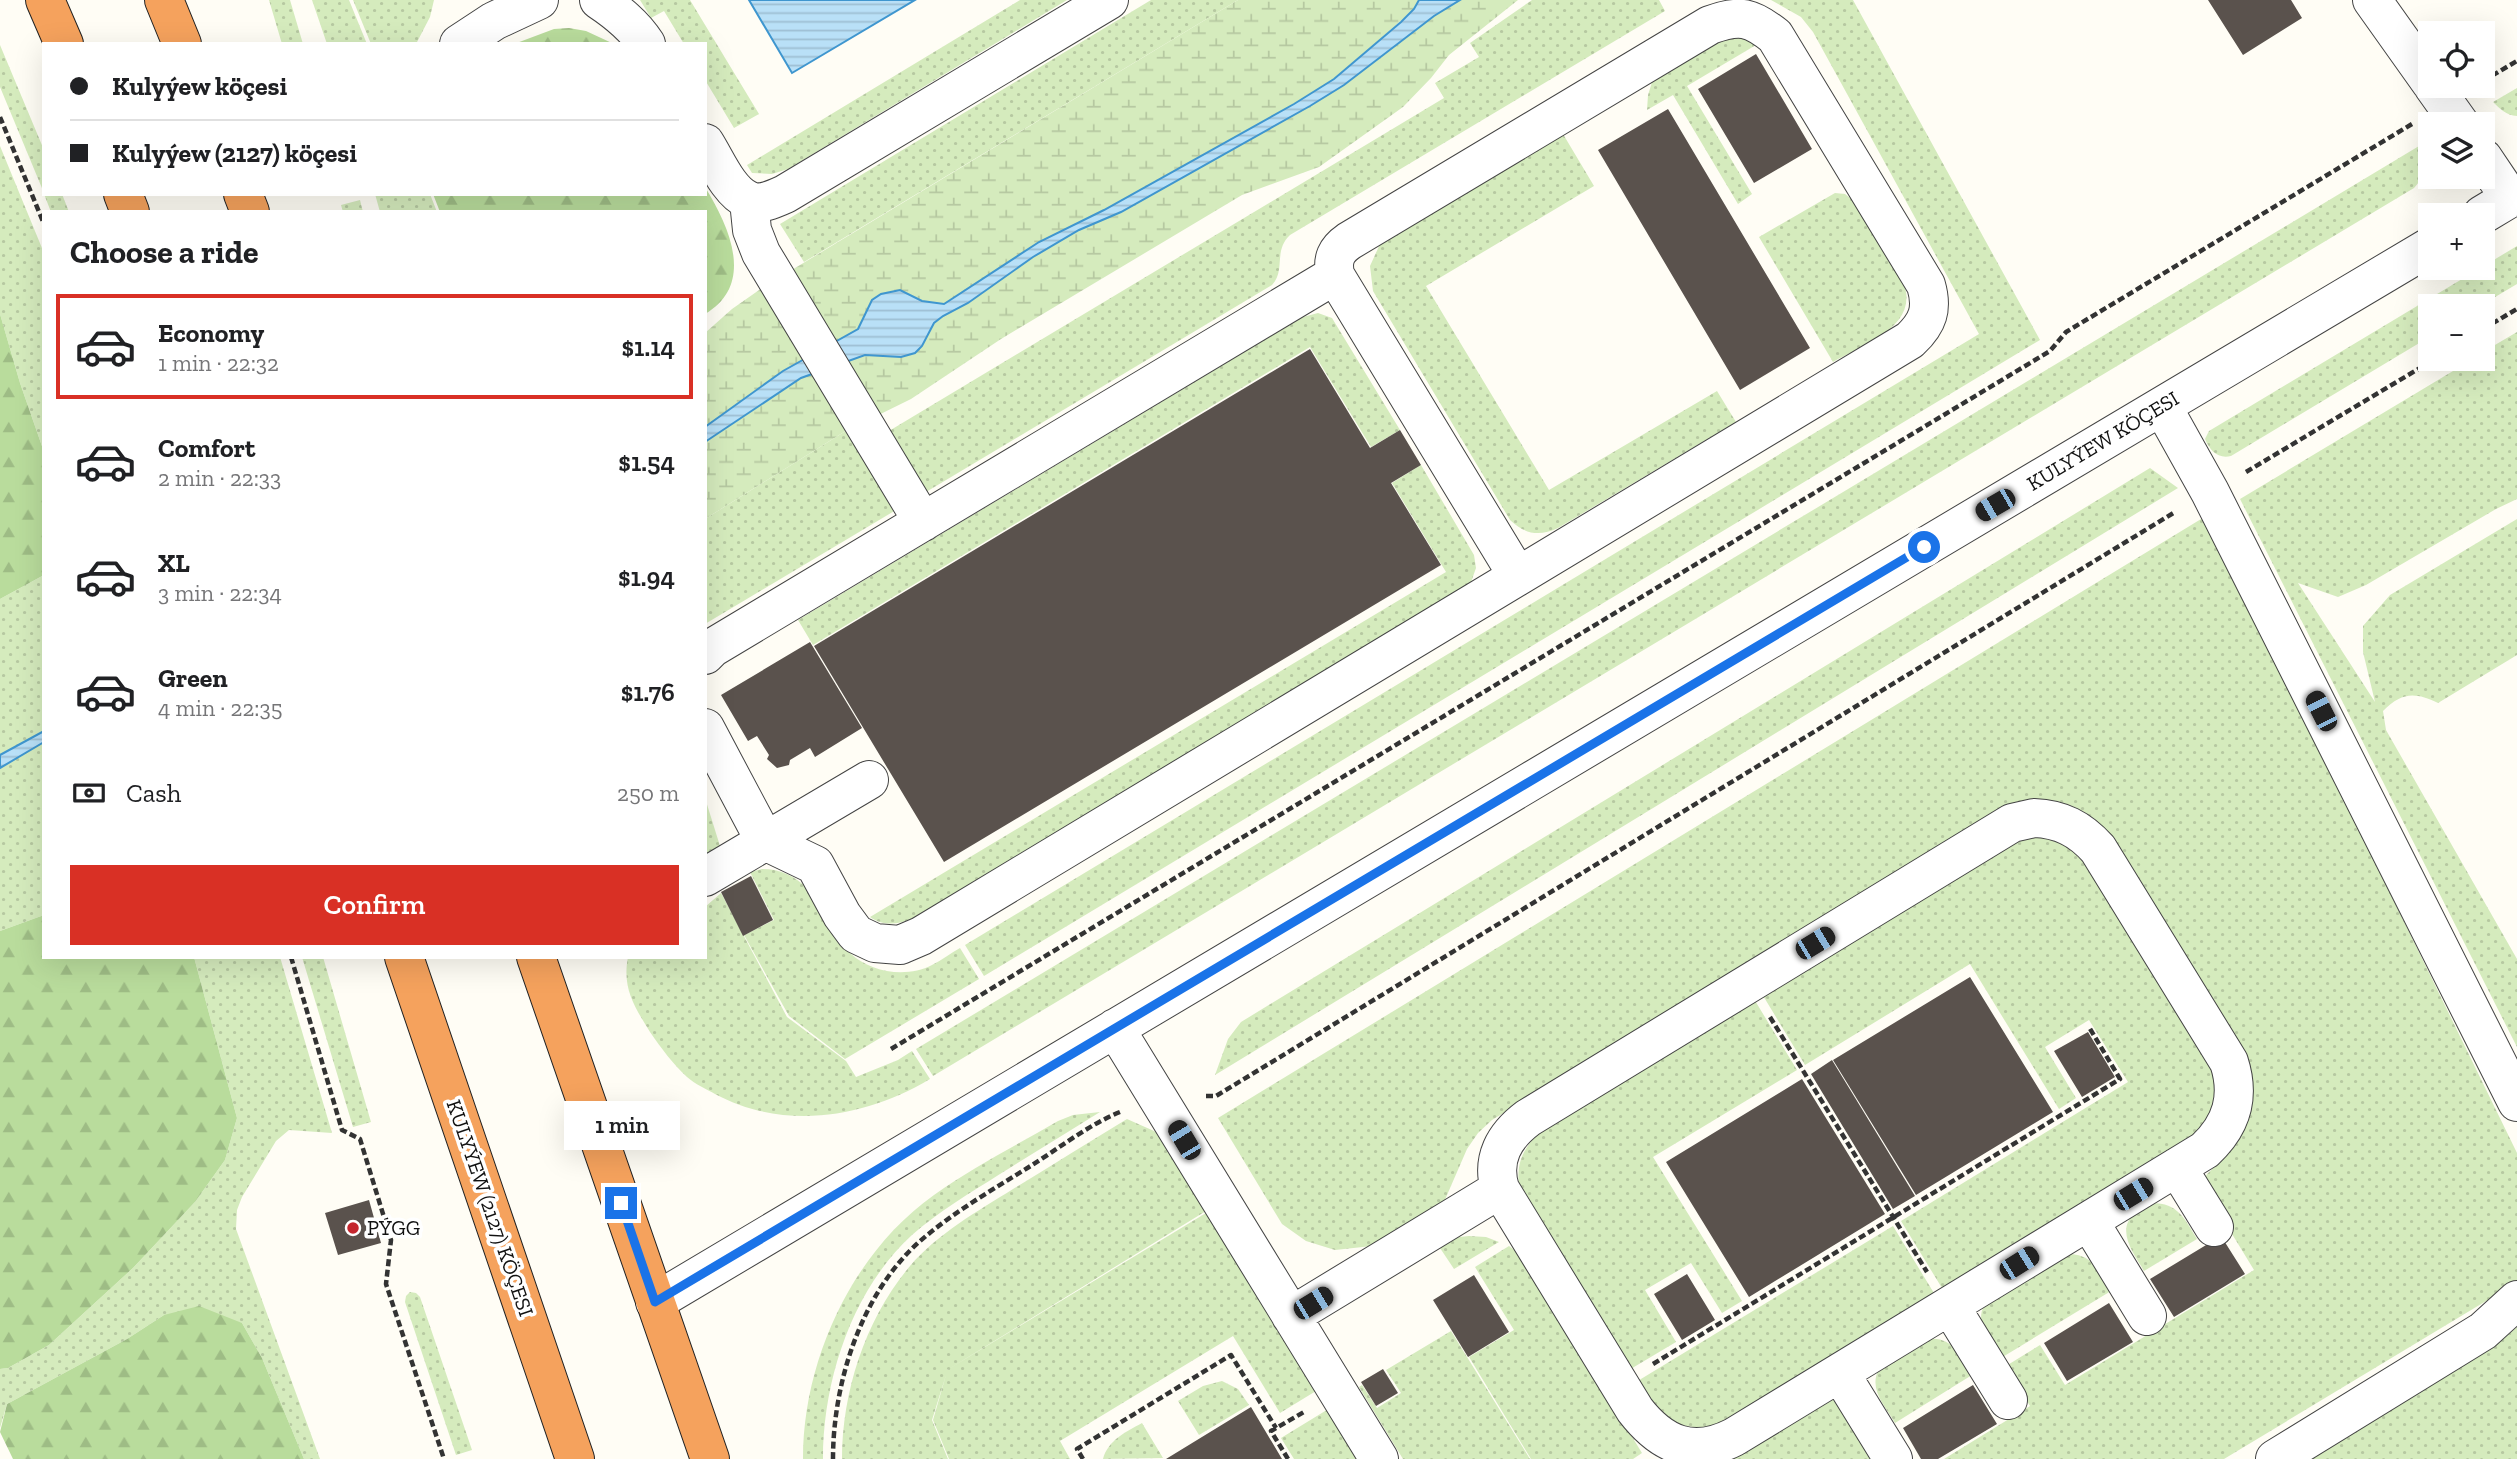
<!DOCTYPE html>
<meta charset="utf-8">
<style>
:root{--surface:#fff;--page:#f2f2f2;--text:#202124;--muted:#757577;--line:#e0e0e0;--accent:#d93025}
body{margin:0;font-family:"Zilla Slab",serif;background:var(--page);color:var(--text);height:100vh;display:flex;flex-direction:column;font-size:26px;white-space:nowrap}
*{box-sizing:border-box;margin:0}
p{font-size:23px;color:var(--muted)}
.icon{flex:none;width:38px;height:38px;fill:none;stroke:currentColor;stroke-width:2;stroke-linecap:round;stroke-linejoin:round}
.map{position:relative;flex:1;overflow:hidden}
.drawer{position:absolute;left:42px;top:210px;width:665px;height:749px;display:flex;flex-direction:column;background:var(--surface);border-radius:0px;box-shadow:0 7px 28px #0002}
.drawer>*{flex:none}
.top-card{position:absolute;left:42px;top:42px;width:665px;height:154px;border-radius:0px;box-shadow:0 7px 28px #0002;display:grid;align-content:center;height:154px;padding:0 28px;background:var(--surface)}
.buttons{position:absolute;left:2418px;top:21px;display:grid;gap:14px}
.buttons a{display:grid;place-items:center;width:77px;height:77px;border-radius:0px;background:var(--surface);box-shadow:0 7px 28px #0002;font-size:35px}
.end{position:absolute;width:32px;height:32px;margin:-16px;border:9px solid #1a73e8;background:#fff;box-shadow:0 0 0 4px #fff}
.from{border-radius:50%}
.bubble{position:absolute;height:49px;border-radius:0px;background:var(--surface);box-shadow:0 7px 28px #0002;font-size:23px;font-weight:600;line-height:49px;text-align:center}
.car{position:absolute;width:21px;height:42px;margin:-21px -10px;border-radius:9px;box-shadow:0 0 5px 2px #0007;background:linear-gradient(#222 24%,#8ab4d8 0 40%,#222 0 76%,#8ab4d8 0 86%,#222 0)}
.top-card b{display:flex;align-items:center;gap:24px;height:66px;font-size:26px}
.top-card b+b{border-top:2px solid var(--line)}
.top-card i{width:18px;height:18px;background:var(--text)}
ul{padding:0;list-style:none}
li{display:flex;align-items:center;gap:21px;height:105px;margin:0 14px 10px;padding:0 14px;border:4px solid transparent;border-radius:0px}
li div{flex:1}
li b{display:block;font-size:26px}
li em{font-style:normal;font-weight:600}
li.on{border-color:var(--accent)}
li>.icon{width:63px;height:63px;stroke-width:1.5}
h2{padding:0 28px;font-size:32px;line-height:84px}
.pay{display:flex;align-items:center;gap:18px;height:77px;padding:0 28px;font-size:26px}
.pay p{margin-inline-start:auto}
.action{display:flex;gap:14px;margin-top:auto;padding:14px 28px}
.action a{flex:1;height:80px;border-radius:0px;background:var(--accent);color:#fff;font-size:28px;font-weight:600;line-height:80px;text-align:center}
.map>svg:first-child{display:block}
.grass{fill:url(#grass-dots)}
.forest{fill:url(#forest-firs)}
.wetland{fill:url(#wetland-marsh)}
.water{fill:url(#water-rules);stroke:#3f96cf;stroke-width:2}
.building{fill:#5a524d}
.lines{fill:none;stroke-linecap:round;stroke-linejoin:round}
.minor-casing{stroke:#444;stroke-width:40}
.highway-casing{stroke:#222;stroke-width:40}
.path{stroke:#333;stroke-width:4.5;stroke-dasharray:7 3.5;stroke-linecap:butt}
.minor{stroke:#fff;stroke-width:38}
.highway{stroke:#f5a25d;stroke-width:38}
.route{stroke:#1a73e8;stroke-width:9}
.poi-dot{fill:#c4262e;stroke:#fff;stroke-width:2.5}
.labels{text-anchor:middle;stroke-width:7;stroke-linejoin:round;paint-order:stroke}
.street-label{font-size:21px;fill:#111;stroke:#fff}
.poi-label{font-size:21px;fill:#111;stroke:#fff;text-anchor:start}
</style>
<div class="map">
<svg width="2517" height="1459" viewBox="0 0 2517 1459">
<defs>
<pattern id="grass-dots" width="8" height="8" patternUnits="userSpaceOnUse" patternTransform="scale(1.75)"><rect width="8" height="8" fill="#d5ebbd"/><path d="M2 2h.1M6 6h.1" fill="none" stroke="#b6c8a1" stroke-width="1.8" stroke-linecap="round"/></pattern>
<pattern id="forest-firs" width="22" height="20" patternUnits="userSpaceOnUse" patternTransform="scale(1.75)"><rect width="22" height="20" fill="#b9dc9c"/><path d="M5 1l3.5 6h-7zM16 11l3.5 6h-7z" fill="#9ebc85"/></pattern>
<pattern id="wetland-marsh" width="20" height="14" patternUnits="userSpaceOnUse" patternTransform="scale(1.75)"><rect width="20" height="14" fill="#d5ebbd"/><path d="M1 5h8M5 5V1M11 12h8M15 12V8" fill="none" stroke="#b6c8a1"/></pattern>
<pattern id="water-rules" width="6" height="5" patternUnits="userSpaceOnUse" patternTransform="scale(1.75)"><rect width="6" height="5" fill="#b9e0f7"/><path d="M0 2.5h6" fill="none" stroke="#9ebfd3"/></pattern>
</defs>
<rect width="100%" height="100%" fill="#fffdf5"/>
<!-- grass -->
<path class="grass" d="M 269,0 L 290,0 L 303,44 L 282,44 Z
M 312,0 L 349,0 L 367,44 L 327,44 Z
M 353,0 L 434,0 L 430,17 L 416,44 L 371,44 Z
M 640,0 L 690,0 L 759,114 L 734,128 L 705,80 L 705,44 L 684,44 L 664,11 L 651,18 Z
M 1020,0 L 1067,0 L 788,169 L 772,174 L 752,173 L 747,165 Z
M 1151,0 L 1238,0 L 804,262 L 780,224 Z
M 1532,0 L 1659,0 L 1665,11 L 1290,235 C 1273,251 1286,270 1272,285 L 921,495 L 884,434 L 1444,98 L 1435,83 L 1479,57 L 1470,43 Z
M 1771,0 L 1853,0 L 2040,340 L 984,976 L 965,945 L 1979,334 L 1813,32 L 1801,17 Z
M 1737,34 L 1756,45 L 1687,86 L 1752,194 L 1738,204 L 1673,95 L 1647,110 L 1648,95 L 1653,79 L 1721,37 Z
M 0,45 L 44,150 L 44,193 L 0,87 Z
M 2517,88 L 2517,116 C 2506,115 2500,109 2493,102 Z
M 1563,134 L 1594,186 L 1426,286 L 1549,490 L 1717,391 L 1736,422 L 1558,528 C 1539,537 1525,534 1510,520 L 1373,291 L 1370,266 L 1380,244 Z
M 2424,143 C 2428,161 2427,174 2414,188 L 933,1076 L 916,1049 Z
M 0,146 L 44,253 L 44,452 L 20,383 L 0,314 Z
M 1835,193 L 1845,194 L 1854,201 L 1904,284 C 1919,327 1863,345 1833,362 L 1759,237 Z
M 44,194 L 62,194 L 69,212 L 51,212 Z
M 375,194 L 430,194 L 437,212 L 380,212 Z
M 360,200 L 363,212 L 343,212 L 341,205 Z
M 2517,246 L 2517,284 L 2480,306 L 2431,306 L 2431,336 L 2231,456 C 2218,459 2210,451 2205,439 L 2209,431 Z
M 1318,313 L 1332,318 L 1400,430 L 1371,447 L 1310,347 L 813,645 L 798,620 L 1303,317 Z
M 2517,332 L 2517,499 L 2496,509 L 2366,585 L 2338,597 L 2298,583 L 2375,702 L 2363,652 L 2363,626 L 2390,595 L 2517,519 L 2517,655 L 2438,703 C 2415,692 2402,692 2383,711 L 2386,730 L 2517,959 L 2517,1047 L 2240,499 L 2473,359 L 2483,359 L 2483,352 Z
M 855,431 L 901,507 L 705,624 L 705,519 L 844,432 Z
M 1421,465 L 1474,555 L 1476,568 L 1470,585 L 934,909 C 914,918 891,932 870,917 L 1446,572 L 1392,483 Z
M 2150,468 L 2178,488 L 1215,1075 L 1228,1039 L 1241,1022 Z
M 2206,516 L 2517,1153 L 2517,1281 L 2506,1289 L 2224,1459 L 1944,1459 L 2030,1406 L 2006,1366 L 2040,1345 L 2065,1385 L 2254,1270 L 2207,1193 L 2204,1180 L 2207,1174 L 2228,1154 L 2244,1128 L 2243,1056 L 2110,834 C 2092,813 2064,797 2035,800 C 2024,801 2013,806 2002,810 L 1492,1120 L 1478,1133 L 1467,1149 L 1444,1202 L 1372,1246 L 1335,1250 L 1306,1241 L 1282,1224 L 1218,1118 Z
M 44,575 L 44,731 L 0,755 L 0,599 Z
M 44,742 L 44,915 L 0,931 L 0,768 Z
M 705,798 L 720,846 L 705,855 Z
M 2021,836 L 2069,837 L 2218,1071 L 2208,1131 L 1945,1293 L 1901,1221 L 2128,1082 L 2089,1020 L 2045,1047 L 2076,1098 L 2059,1109 L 1970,964 L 1805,1065 L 1762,994 Z
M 762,869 C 781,869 795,876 808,889 C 821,908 835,937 850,953 C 871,973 907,978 932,965 C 942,960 951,953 960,948 L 979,979 L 845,1059 L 789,1016 L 744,935 L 774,920 L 750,872 Z
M 721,893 L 787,1017 L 846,1061 L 856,1077 L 898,1060 L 912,1051 L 930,1079 C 865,1118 784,1131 715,1094 C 706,1089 695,1084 687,1077 C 673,1064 661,1048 650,1032 C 634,1006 622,988 628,957 L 705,957 L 705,907 Z
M 194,957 L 280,957 L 332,1133 L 289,1130 L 276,1141 L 242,1197 L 237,1210 L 236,1229 L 320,1459 L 304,1459 L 262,1358 L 242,1323 L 164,1315 L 127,1339 L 7,1404 L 0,1428 L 0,1369 L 8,1368 L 49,1345 L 133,1268 L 195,1202 L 225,1160 L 237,1118 Z
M 302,957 L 323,957 L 371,1122 L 353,1127 Z
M 1754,999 L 1797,1070 L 1653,1157 L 1742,1301 L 1722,1313 L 1691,1263 L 1645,1290 L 1676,1342 L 1629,1370 L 1519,1186 C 1516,1161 1524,1148 1541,1130 Z
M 1100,1112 C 1067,1133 1033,1153 1000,1174 C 970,1193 938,1212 912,1235 C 852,1290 823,1380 823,1459 L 803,1459 C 803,1360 852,1253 934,1195 C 973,1167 1017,1145 1058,1121 L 1073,1115 Z
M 1127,1119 L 1154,1131 L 1166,1139 L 1206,1211 L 947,1370 L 1206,1213 L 1316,1391 L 1280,1413 L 1233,1336 L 1060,1441 L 1070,1459 L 949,1459 L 933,1420 L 946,1375 L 932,1420 L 948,1459 L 842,1459 C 842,1391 866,1318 910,1266 C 937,1234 978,1211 1013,1189 C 1051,1166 1089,1142 1127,1119 Z
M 2152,1203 C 2178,1203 2185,1219 2197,1239 L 2144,1271 C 2135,1255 2116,1232 2133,1215 C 2138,1210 2146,1206 2152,1203 Z
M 1893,1226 L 1937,1298 L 1713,1428 C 1667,1428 1662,1417 1636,1382 Z
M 1469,1236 L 1486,1237 L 1499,1242 L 1454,1269 L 1438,1245 L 1450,1238 Z
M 1509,1246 L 1521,1255 L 1642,1453 L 1633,1459 L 1531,1459 L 1469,1357 L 1514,1330 L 1475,1267 Z
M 2067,1254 C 2094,1254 2098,1271 2111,1291 L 2001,1358 C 1992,1343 1974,1324 1984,1306 Z
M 410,1292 L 416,1293 L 420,1297 L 472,1450 L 456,1455 L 405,1302 L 406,1296 Z
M 2517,1327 L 2517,1459 L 2306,1459 L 2495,1346 Z
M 1451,1331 L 1530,1459 L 1403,1459 L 1359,1387 L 1362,1385 L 1377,1408 L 1401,1393 L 1386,1370 Z
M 1928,1339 C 1953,1336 1961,1357 1972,1375 L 1895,1423 C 1885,1406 1868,1389 1879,1369 Z
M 1222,1381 L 1238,1389 L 1249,1405 L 1199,1435 L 1178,1401 L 1203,1386 Z
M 1833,1393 L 1873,1459 L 1724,1459 Z
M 1330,1408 L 1358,1459 L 1294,1459 L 1281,1438 Z
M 1142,1423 L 1163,1458 L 1103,1459 C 1108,1440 1126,1432 1142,1423 Z"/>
<!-- forest -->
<path class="forest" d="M 569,28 L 586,31 L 614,44 L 514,44 L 554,29 Z
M 705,187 C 729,226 756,284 705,314 L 705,212 L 440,212 L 433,194 L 705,194 Z
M 0,314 L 20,383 L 44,452 L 44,575 L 0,599 Z
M 44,915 L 44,957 L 194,957 L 237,1118 L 225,1160 L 195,1202 L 133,1268 L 49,1345 L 8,1368 L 0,1369 L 0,931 Z
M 199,1306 L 242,1323 L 262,1358 L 304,1459 L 13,1459 L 0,1432 L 7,1404 L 127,1339 L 164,1315 Z"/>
<!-- wetland -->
<path class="wetland" d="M 1238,0 L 1419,0 L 1414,9 L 1335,79 L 1294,104 L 1104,210 L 1039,242 L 944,304 L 923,301 L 900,290 L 864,320 L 858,329 L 783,371 L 705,427 L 705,333 L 732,309 L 762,288 Z
M 1460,0 L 1518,0 L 1449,55 L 1431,78 L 1403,107 L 1319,167 L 1242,195 L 1001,339 L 911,399 L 844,432 L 705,519 L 705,442 L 711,437 L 801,378 L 865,355 L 900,357 L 922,346 L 934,323 L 943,316 L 968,303 L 1033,257 L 1079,230 L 1121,212 L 1310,106 L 1344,85 L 1434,16 Z"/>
<!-- water -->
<path class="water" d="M 749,0 L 915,0 L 792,73 Z
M 1419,0 L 1460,0 L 1434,16 L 1344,85 L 1310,106 L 1121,212 L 1079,230 L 1033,257 L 968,303 L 943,316 L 934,323 L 922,346 L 915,353 L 901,357 L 865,355 L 801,378 L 705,442 L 705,427 L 783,371 L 858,329 L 872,300 L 881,294 L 900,290 L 922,301 L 944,304 L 1039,242 L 1104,210 L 1294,104 L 1334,79 L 1401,22 L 1414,9 Z
M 44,731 L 44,742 L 0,768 L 0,755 Z"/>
<!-- building -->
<path class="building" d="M 2208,0 L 2291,0 L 2302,18 L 2243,55 Z
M 1756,54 L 1812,149 L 1754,183 L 1698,89 Z
M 1668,109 L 1810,348 L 1740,390 L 1598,150 Z
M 1310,349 L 1370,448 L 1400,430 L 1421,465 L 1391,483 L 1441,565 L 944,862 L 814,646 Z
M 810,642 L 862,728 L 815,757 L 810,748 L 790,760 L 789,765 L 777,768 L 767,759 L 769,755 L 757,736 L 748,741 L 721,695 Z
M 751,876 L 773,920 L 743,936 L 721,892 Z
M 1970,977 L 2053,1112 L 1916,1195 L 1833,1060 Z
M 2088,1032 L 2115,1077 L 2082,1097 L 2054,1051 Z
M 1832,1060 L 1915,1196 L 1893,1209 L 1811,1074 Z
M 1802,1079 L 1885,1214 L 1749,1297 L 1666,1162 Z
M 369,1200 L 381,1243 L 338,1255 L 325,1213 Z
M 2221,1236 L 2245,1274 L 2174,1317 L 2150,1279 Z
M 1687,1274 L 1715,1320 L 1682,1340 L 1654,1294 Z
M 1474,1275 L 1509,1332 L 1468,1357 L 1433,1300 Z
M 2109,1303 L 2133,1342 L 2067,1381 L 2044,1343 Z
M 1383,1369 L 1398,1393 L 1376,1406 L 1361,1382 Z
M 1973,1385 L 1997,1424 L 1938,1459 L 1921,1459 L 1903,1428 Z
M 1251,1407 L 1282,1459 L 1166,1459 Z"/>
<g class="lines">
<defs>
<path id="minor" d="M 599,0 C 617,12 634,25 646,44
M 2372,0 L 2431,83
M 459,44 L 494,21 L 539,0
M 2433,86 L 2460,124
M 705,143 C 716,160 728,191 748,200 C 759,206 774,199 785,194 L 1109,0
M 2483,158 L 2510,198
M 749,201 L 752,230 L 761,253 L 923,522
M 2482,215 L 2517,194
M 2162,406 L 2210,492 L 2517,1102
M 705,655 L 712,648 L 1335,275
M 705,728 L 765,841 L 815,865 L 842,915 L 856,934 L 875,943 L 900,945 L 921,936 L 1910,340 C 1928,323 1933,309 1926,285 L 1775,36 C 1751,17 1740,14 1710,25 L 1349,241 C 1336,250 1332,259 1335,275 L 1517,575
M 2034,818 C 2061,819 2080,829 2098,849 L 2229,1062 C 2240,1096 2232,1125 2205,1150 L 1734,1437 C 1693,1458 1662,1445 1635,1410 L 1500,1189 C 1491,1159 1504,1136 1528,1118 L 2012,823 Z
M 705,877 L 869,780
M 1115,1028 L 1379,1459
M 2177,1167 L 2214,1227
M 2089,1221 L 2147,1316
M 655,1302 L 2431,246
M 1950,1306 L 2008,1400
M 1291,1316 L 1500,1189
M 1840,1373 L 1893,1459
M 2275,1459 L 2483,1331 L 2517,1300"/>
<path id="highway" d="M 45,0 L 64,44
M 164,0 L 182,44
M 123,194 L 130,212
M 243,194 L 250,212
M 404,957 L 575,1459
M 536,957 L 710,1459"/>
</defs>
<!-- minor casing -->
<use href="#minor" class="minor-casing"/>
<!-- highway casing -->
<use href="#highway" class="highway-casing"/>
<!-- path -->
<path class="path" d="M 2483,81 L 2517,61
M 0,117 L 44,224
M 2483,329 L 2517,309
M 2246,472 L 2435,359
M 291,957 L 342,1130 L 360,1139 L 391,1240 L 386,1284 L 444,1459
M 1770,1017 L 1927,1272
M 891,1049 L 2050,351 L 2066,332 L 2412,124
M 1206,1096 L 1216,1096 L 2175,512
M 1653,1364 L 2120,1079 L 2089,1027
M 833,1459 C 833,1383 861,1294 919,1242 C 952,1213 992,1190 1029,1167 C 1058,1149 1088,1125 1120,1112
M 1083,1459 L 1077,1449 L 1231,1355 L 1276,1428
M 1288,1459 L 1271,1431 L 1304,1412"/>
<!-- minor -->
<use href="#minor" class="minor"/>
<!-- highway -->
<use href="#highway" class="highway"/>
</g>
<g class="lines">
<!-- route -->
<path class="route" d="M 621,1203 L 655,1302 L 1924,547"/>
</g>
<!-- markers -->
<circle class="poi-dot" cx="353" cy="1228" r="7"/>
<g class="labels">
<!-- street labels -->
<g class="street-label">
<text transform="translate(2103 441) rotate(-31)" y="7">KULYÝEW KÖÇESI</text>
<text transform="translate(490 1208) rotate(71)" y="7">KULYÝEW (2127) KÖÇESI</text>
</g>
<!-- poi labels -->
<g class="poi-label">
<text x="367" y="1235">PÝGG</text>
</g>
</g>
</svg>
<div class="buttons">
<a><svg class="icon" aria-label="locate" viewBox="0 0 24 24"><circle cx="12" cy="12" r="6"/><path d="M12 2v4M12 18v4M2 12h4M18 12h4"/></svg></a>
<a><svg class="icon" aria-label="layers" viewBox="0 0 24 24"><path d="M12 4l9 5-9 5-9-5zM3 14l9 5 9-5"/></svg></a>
<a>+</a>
<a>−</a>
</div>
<i class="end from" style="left:1924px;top:547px"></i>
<i class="end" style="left:621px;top:1203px"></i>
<div class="bubble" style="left:564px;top:1101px;width:116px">1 min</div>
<i class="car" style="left:1995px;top:505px;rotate:240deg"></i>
<i class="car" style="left:2321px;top:711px;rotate:333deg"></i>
<i class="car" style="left:1815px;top:943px;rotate:59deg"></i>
<i class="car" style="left:1184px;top:1140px;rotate:329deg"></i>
<i class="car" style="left:2133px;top:1194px;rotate:59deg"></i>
<i class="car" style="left:2019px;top:1263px;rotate:58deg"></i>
<i class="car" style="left:1313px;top:1303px;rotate:59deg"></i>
<div class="top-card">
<b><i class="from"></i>Kulyýew köçesi</b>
<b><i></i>Kulyýew (2127) köçesi</b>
</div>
<section class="drawer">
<h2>Choose a ride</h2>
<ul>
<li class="on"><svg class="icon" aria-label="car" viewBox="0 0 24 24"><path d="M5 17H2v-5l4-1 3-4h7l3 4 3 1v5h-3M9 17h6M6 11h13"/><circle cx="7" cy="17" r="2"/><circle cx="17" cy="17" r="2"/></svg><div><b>Economy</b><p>1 min · 22:32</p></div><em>$1.14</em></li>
<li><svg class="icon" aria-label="car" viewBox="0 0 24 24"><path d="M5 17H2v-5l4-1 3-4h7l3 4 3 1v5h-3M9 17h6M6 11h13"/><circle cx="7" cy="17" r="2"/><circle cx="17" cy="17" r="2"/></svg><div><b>Comfort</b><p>2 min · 22:33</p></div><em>$1.54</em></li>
<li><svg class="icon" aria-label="car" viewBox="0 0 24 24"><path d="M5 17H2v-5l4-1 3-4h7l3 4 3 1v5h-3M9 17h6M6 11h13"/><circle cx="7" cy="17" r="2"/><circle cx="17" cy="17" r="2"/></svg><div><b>XL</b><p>3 min · 22:34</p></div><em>$1.94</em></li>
<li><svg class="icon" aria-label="car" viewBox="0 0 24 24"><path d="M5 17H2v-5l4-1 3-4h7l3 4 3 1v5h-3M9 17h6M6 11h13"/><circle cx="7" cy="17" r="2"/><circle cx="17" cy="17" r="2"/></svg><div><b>Green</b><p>4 min · 22:35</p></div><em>$1.76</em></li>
</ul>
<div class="pay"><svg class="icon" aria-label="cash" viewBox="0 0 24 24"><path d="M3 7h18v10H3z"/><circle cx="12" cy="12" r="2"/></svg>Cash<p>250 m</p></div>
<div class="action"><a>Confirm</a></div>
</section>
</div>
